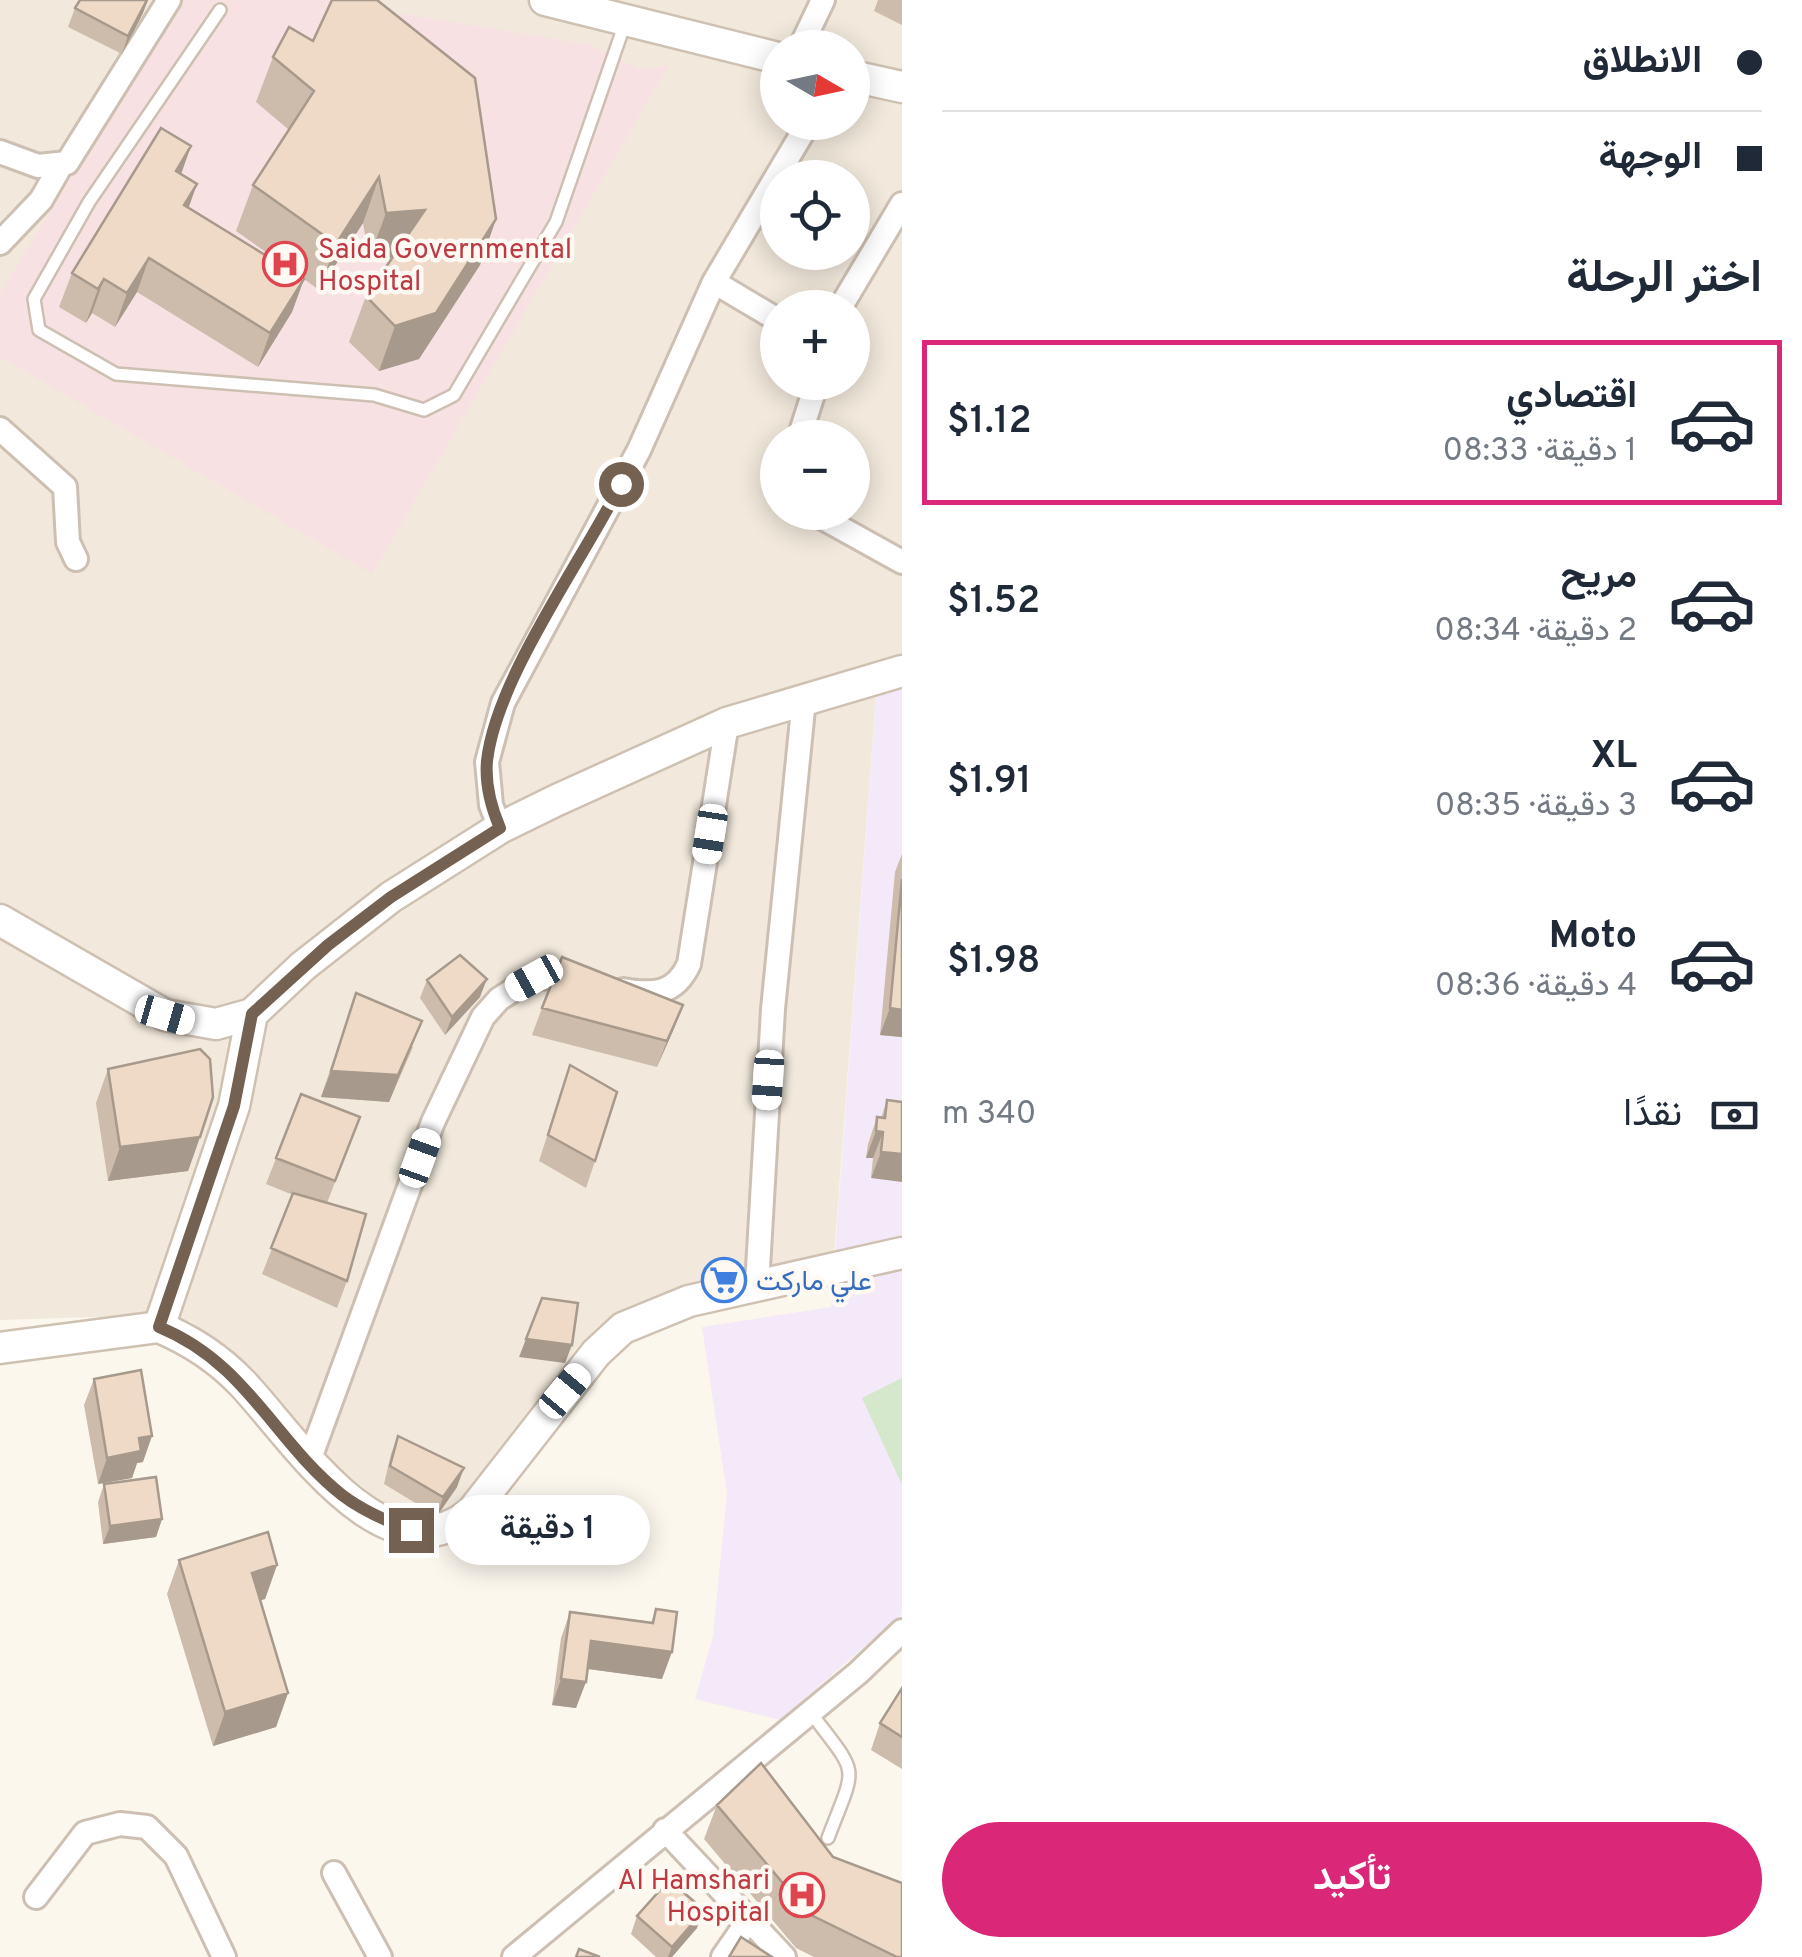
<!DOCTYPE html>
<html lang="ar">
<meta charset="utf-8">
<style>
:root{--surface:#fff;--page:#f6f6f7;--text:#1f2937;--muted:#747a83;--line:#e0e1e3;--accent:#db2777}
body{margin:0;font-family:Overpass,Vazirmatn,sans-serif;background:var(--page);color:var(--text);direction:rtl;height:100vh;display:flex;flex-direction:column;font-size:38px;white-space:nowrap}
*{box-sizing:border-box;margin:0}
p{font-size:32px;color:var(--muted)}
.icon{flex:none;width:55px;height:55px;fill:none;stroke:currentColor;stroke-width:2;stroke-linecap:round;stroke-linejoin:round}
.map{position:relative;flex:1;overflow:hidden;direction:ltr}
.panel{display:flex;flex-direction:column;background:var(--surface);width:900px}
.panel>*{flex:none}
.hud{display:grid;align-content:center;height:220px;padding:0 40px;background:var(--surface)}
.needle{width:65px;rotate:99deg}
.controls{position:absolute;left:760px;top:30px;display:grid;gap:20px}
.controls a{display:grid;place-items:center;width:110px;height:110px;border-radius:50%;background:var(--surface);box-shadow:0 5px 25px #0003;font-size:50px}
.end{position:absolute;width:45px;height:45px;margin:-22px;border:12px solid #746151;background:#fff;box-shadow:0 0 0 5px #fff}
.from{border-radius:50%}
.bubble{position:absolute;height:70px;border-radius:35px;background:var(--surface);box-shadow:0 5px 25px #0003;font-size:32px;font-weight:600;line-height:70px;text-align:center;direction:rtl}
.car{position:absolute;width:30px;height:60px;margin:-30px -15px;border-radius:12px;box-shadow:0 0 8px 2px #0007;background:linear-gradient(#fff 24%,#345 0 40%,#fff 0 76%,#345 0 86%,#fff 0)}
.hud b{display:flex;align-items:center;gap:35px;height:95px;font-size:38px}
.hud b+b{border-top:2px solid var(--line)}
.hud i{width:25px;height:25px;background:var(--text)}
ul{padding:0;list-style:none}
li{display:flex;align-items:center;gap:30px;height:165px;margin:0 20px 15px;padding:0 20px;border:5px solid transparent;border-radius:0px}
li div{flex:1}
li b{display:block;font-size:38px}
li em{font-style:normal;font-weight:600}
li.selected{border-color:var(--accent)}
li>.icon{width:90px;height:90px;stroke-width:1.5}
h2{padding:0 40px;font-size:45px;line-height:120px}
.pay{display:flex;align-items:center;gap:25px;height:110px;padding:0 40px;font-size:38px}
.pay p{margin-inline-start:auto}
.cta{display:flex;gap:20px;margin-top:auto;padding:20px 40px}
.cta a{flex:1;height:115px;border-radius:60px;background:var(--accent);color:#fff;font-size:40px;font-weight:600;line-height:115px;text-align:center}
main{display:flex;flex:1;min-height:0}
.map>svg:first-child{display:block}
.residential{fill:#f2e9dc;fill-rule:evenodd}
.education{fill:#f4e9f8}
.medical{fill:#f8e1e2}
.green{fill:#d5e8cc}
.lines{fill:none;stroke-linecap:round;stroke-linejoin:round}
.lane-casing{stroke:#cdc0b3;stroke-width:16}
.street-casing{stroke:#cdc0b3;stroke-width:28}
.secondary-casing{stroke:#cfc1b1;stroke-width:35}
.lane{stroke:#fff;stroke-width:11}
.street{stroke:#fff;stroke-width:22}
.secondary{stroke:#fff;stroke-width:30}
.wall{fill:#cdbbab}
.shaded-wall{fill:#a7998b}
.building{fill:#eedac7;stroke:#a7998b;stroke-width:2.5}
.route{stroke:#746151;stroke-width:12}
.labels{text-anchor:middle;stroke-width:9;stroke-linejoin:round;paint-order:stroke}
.health-label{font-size:28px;fill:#be3a42;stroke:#fefaf3;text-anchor:start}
.shop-label{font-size:28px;fill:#366cbe;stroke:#fefaf3;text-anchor:start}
</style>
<main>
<section class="panel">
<div class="hud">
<b><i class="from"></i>الانطلاق</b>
<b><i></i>الوجهة</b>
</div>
<h2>اختر الرحلة</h2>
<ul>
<li class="selected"><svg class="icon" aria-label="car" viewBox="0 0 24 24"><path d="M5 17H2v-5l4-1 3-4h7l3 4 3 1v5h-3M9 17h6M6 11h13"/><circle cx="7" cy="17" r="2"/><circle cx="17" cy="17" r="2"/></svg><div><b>اقتصادي</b><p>1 دقيقة · 08:33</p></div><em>$1.12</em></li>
<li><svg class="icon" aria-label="car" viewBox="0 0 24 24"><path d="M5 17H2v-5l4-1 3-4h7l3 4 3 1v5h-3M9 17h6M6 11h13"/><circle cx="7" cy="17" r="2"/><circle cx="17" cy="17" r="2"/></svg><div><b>مريح</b><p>2 دقيقة · 08:34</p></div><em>$1.52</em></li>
<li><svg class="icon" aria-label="car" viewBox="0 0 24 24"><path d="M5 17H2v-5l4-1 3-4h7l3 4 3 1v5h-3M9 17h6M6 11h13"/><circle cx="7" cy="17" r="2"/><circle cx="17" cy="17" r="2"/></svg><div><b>XL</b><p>3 دقيقة · 08:35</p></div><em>$1.91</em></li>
<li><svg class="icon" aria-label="car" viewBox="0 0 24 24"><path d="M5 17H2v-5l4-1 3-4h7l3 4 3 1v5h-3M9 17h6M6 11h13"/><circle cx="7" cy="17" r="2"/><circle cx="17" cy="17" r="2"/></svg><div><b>Moto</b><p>4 دقيقة · 08:36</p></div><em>$1.98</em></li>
</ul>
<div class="pay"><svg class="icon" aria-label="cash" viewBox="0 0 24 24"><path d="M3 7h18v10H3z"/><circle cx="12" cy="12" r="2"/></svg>نقدًا<p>340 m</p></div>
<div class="cta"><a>تأكيد</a></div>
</section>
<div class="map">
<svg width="902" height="1957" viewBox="0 0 902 1957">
<rect width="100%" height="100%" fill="#fbf7ed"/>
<!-- residential -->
<path class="residential" d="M 0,0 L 902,0 L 902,687 L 876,694 L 834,1256 L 675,1288 L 579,1345 L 449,1514 L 414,1517 L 389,1508 L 325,1456 L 191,1321 L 93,1317 L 0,1320 ZM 778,48 L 852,48 L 852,122 L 778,122 ZM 778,178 L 852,178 L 852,252 L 778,252 ZM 778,308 L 852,308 L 852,382 L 778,382 ZM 778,438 L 852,438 L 852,512 L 778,512 Z"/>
<!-- education -->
<path class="education" d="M 902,687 L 902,1614 L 780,1720 L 695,1699 L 713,1636 L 727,1494 L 702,1327 L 831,1307 L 876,694 Z"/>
<!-- medical -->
<path class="medical" d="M 181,0 L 355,0 L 373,9 L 592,45 L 639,70 L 669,65 L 372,574 L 0,357 L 0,293 Z"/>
<!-- green -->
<path class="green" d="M 902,1378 L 902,1485 L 862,1398 Z"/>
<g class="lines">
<defs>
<path id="lane" d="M 220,10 L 89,202 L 34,299 L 39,330 L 116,374 L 374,395 L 424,410 L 454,395 L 556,222 L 625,23
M 811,1713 C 860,1778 857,1762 828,1838"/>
<path id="street" d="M 800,48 L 823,0
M 0,152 L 38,166 L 67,163 L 169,0
M 0,243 L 41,200 L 60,167
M 714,282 L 778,320
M 840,308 L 902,204
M 0,429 L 65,487 L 68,542 L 76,559
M 799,438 L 817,382
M 812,512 L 902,562
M 500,828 L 491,805 L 487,762 L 503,703 L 639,450 L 714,282 L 809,122
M 623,990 C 653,995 675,995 689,964 L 727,723
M 757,1286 L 773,1009 L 804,699
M 309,1461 L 433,1122 L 483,1017 L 499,999 L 534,977 L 583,979
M 665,1830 L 784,1957
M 334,1873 L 380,1957
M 36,1897 L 85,1833 L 120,1824 L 147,1827 L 176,1856 L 224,1957
M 514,1957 L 858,1673 L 902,1631
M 723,1957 L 750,1918"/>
<path id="secondary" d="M 545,0 L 778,58
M 852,76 L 902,87
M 0,920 L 165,1015 L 216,1024 L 252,1014
M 159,1327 C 190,1340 218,1358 242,1383 C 292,1435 384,1583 471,1513 L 596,1353 L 623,1328 L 689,1301 L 902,1253
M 0,1348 L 159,1327 L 234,1106 L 252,1014 L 303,966 L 391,897 L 500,828 L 557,800 L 727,723 L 902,671"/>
</defs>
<!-- lane casing -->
<use href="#lane" class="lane-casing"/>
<!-- street casing -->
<use href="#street" class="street-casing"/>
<!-- secondary casing -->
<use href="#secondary" class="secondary-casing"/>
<!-- lane -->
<use href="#lane" class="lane"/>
<!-- street -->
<use href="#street" class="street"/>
<!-- secondary -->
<use href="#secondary" class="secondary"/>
</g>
<!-- wall -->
<path class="wall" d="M 878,0 L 902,0 L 902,25 L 874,11 Z
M 75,8 L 143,13 L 122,54 L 68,27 Z
M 273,57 L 496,219 L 480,265 L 419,359 L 379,371 L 349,342 L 366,296 L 393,257 L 369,259 L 363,223 L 319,290 L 304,279 L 292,312 L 258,367 L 137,292 L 115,327 L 92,313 L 86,323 L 59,307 L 72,273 L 181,174 L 189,207 L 297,274 L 236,231 L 253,185 L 289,130 L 256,102 Z
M 902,854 L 902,1037 L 880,1035 L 895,872 Z
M 427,980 L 480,997 L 445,1035 L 420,998 Z
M 356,993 L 413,1047 L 389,1102 L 321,1097 Z
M 683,1005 L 657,1067 L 532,1035 L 542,1008 Z
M 570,1065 L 595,1161 L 586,1188 L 539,1161 Z
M 108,1069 L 200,1137 L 188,1171 L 108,1181 L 96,1103 Z
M 301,1094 L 360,1117 L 327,1203 L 347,1281 L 337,1308 L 262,1274 L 293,1195 L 266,1184 Z
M 887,1100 L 902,1102 L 871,1178 L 873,1158 L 866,1158 L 868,1144 L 877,1117 L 881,1118 Z
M 94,1379 L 143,1462 L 137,1463 L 132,1478 L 98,1484 L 84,1405 Z
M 398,1436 L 457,1487 L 437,1516 L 384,1484 L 391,1454 Z
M 104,1484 L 162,1519 L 156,1537 L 103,1544 L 98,1502 Z
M 179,1560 L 277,1565 L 265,1599 L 260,1600 L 288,1693 L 276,1727 L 213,1746 L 167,1594 Z
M 656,1609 L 662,1679 L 588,1669 L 576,1708 L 552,1705 L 561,1638 L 570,1612 L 651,1623 Z
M 902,1688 L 902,1769 L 871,1750 L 880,1723 Z
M 717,1805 L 833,1857 L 902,1957 L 814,1957 L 796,1948 L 704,1839 Z
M 637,1916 L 697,1928 L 672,1957 L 656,1957 L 631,1934 Z"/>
<!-- shaded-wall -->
<path class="shaded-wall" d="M 148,0 L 143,13 L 122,54 L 128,36 Z
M 191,146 L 179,180 L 176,171 Z
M 379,177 L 363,223 L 319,290 L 336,244 Z
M 197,184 L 185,218 L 184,205 Z
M 425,210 L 409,256 L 369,259 L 386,213 Z
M 496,219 L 480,265 L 419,359 L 379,371 L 395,326 Z
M 149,258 L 137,292 L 115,327 L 127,293 Z
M 104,279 L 92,313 L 86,323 L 98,289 Z
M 304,279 L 292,312 L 258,367 L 270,333 Z
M 487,979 L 480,997 L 445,1035 L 452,1017 Z
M 683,1005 L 673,1031 L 657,1067 L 667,1041 Z
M 890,1008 L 902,1010 L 902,1037 L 880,1035 Z
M 422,1021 L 389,1102 L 321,1097 L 331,1071 Z
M 876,1131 L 883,1132 L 873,1158 L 866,1158 Z
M 200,1137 L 188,1171 L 108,1181 L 120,1147 Z
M 881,1152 L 902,1154 L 902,1182 L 871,1178 Z
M 526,1339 L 572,1345 L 565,1363 L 519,1357 Z
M 152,1436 L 143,1462 L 137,1463 L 132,1478 L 98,1484 L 107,1458 L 139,1438 Z
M 464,1468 L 457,1487 L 437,1516 L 443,1497 Z
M 162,1519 L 156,1537 L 103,1544 L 110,1526 Z
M 277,1565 L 265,1599 L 240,1607 L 252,1573 Z
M 591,1641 L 672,1652 L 662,1679 L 581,1668 Z
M 561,1679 L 586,1682 L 576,1708 L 552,1705 Z
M 288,1693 L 276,1727 L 213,1746 L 225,1712 Z
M 704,1910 L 697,1928 L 672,1957 L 668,1957 L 672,1947 Z"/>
<!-- building -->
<path class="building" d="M 80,0 L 147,0 L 128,36 L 75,8 Z
M 332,0 L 377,0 L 475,78 L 496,219 L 436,313 L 395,326 L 366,296 L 425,210 L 386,213 L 379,177 L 336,244 L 253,185 L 314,91 L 273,57 L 289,27 L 313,41 Z
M 161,128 L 191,146 L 176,171 L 197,184 L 184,205 L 304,279 L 270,333 L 149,258 L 127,293 L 104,279 L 98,289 L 72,273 Z
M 902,879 L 902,1010 L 890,1008 Z
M 460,955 L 487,979 L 452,1017 L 427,980 Z
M 562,957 L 683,1005 L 667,1041 L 542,1008 Z
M 356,993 L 422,1021 L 398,1075 L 331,1071 Z
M 200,1049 L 210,1059 L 213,1097 L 200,1137 L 120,1147 L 108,1069 Z
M 570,1065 L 617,1092 L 595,1161 L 548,1135 Z
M 301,1094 L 360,1117 L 335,1181 L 276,1158 Z
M 887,1100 L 902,1102 L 902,1154 L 881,1152 L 883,1132 L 876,1131 L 877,1117 L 885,1118 Z
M 293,1193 L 366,1214 L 347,1281 L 271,1248 Z
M 542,1298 L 578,1303 L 572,1345 L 526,1339 Z
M 141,1370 L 152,1436 L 139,1438 L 141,1451 L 107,1458 L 94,1379 Z
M 398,1436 L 464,1468 L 443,1497 L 390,1466 Z
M 156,1477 L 162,1519 L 110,1526 L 104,1484 Z
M 268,1532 L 277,1565 L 252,1573 L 288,1693 L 225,1712 L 179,1560 Z
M 656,1609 L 677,1612 L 672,1652 L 591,1641 L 586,1682 L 561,1679 L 570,1612 L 653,1623 Z
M 902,1688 L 902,1737 L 880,1723 Z
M 761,1763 L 833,1857 L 902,1883 L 902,1957 L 897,1957 L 809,1914 L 717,1805 Z
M 669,1880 L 704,1910 L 672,1947 L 637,1916 Z
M 741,1937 L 772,1957 L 729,1957 Z
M 579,1949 L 600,1957 L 576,1957 Z"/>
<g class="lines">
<!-- route -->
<path class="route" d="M 411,1530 C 386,1521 363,1511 342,1495 C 273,1440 247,1363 159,1327 L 234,1106 L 252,1014 L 328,945 L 391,897 L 500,828 C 491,807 485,784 487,761 C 496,679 582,561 621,484"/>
</g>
<!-- icons -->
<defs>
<symbol id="hospital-ring" viewBox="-11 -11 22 22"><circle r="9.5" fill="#fefaf3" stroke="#e0444e" stroke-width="1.5"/><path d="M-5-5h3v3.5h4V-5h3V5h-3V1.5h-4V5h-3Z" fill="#e0444e"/></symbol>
<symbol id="supermarket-ring" viewBox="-11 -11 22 22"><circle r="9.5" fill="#fefaf3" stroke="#3f7fe0" stroke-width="1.5"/><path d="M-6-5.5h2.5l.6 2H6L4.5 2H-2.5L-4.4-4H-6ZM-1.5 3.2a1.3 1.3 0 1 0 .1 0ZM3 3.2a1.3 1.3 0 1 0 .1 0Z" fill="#3f7fe0"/></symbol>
</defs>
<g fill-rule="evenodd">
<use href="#hospital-ring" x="260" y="239" width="50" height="50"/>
<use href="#supermarket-ring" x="699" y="1255" width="50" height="50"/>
<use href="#hospital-ring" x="777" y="1870" width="50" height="50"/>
</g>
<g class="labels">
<!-- health labels -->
<g class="health-label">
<text x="318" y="258">Saida Governmental<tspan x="318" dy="32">Hospital</tspan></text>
<text x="770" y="1889" text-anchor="end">Al Hamshari<tspan x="770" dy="32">Hospital</tspan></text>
</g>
<!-- shop labels -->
<g class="shop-label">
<text x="756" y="1290">علي ماركت</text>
</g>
</g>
</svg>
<div class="controls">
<a><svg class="needle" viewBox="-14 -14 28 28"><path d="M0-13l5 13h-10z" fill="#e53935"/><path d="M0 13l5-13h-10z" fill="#747a83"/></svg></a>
<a><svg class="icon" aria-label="locate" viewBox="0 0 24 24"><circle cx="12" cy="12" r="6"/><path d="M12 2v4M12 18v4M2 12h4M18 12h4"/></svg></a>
<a>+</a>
<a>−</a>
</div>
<i class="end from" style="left:621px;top:484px"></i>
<i class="end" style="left:411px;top:1530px"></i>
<div class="bubble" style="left:445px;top:1495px;width:205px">1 دقيقة</div>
<i class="car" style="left:710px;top:834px;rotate:189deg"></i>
<i class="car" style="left:534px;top:978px;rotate:241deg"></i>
<i class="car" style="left:165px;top:1015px;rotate:106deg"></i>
<i class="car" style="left:768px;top:1080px;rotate:184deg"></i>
<i class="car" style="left:420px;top:1158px;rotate:20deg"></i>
<i class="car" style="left:565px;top:1391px;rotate:40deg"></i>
</div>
</main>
